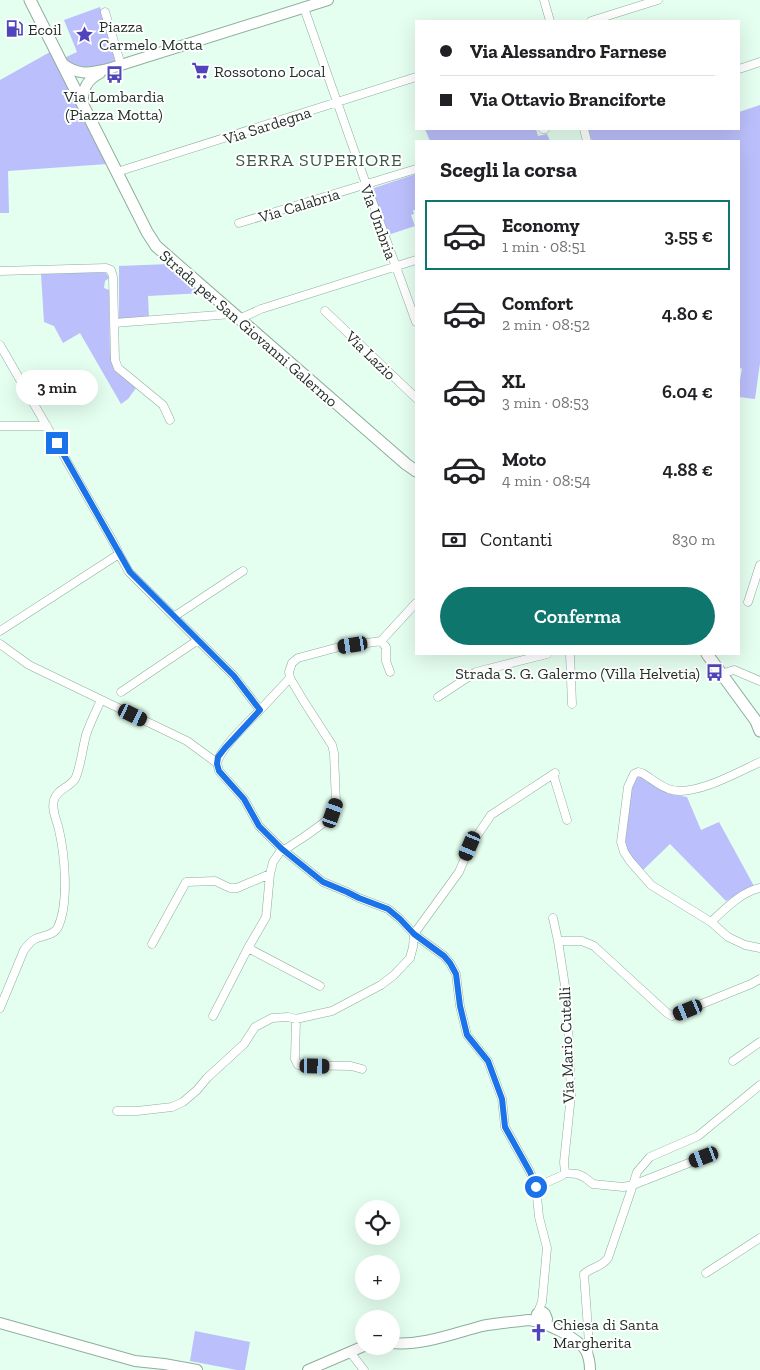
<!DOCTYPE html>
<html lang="it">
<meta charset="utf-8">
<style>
:root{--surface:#fff;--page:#f2f2f2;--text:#202124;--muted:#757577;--line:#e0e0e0;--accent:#0f766e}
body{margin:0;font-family:"Zilla Slab",serif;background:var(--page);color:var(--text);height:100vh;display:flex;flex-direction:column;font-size:19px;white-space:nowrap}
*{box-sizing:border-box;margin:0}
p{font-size:16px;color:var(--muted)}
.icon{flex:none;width:28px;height:28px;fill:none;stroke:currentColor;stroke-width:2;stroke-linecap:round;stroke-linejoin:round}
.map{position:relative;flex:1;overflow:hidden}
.details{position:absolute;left:415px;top:140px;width:325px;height:515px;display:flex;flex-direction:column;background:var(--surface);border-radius:0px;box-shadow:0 5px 20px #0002}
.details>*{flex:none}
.top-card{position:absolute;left:415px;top:20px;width:325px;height:110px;border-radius:0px;box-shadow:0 5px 20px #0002;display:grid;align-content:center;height:110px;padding:0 25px;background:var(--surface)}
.tools{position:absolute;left:355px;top:1200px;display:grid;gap:10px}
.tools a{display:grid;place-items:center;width:45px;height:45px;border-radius:50%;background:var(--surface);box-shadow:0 5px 20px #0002;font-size:25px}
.end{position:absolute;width:22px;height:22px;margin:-11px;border:6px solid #1a73e8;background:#fff;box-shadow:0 0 0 2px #fff}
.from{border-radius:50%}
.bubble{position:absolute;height:35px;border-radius:18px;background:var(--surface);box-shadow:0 5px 20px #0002;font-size:16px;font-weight:600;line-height:35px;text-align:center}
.car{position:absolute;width:15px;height:30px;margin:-15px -8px;border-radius:6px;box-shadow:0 0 4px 1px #0007;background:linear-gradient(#222 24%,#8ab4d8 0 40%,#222 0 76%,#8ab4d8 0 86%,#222 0)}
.top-card b{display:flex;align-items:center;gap:18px;height:48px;font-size:19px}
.top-card b+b{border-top:1px solid var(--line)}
.top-card i{width:12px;height:12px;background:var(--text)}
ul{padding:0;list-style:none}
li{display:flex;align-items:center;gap:15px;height:70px;margin:0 10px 8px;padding:0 15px;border:2px solid transparent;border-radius:0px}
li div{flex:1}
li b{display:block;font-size:19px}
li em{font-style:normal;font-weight:600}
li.selected{border-color:var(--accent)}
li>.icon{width:45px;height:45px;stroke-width:1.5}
h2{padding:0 25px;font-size:22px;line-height:60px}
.pay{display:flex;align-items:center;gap:12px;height:55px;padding:0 25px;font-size:19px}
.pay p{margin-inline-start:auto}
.cta{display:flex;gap:10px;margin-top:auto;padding:10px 25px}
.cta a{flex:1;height:58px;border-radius:30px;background:var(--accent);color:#fff;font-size:20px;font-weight:600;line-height:58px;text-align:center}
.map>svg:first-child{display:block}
.green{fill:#bbbffb}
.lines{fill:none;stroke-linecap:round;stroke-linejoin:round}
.minor-casing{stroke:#8fae9d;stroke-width:9}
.tertiary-casing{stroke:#8fae9d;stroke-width:12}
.secondary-casing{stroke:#8fae9d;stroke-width:13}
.minor{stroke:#fff;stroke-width:8}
.tertiary{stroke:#fff;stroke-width:10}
.secondary{stroke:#fff;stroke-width:11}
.route{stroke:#1a73e8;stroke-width:6}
.labels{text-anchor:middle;stroke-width:4;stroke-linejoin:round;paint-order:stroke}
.poi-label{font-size:16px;fill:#233029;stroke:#fff;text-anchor:start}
.street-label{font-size:16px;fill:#233029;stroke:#fff}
.neighbourhood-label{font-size:18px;letter-spacing:1px;fill:#3b5748;stroke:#fff}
</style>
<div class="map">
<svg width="760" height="1370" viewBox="0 0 760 1370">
<rect width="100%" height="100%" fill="#e4feef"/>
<!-- green -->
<path class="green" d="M 100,7 L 117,60 C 99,67 80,73 64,58 L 77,52 L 64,20 Z
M 50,52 L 107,164 L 8,171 L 9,213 L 0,213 L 0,80 Z
M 760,105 L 760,363 L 755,399 L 739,397 L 739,385 L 742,369 L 739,367 L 739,141 L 592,141 L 588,129 L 739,129 L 739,112 Z
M 425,129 L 536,129 L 538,136 L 547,134 L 550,141 L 430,141 Z
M 416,174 L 416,210 L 413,210 L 414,214 L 411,215 L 415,226 L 388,235 L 371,189 Z
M 170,264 L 203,293 L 148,296 L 149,318 L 119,320 L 119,266 Z
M 101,272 L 106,273 L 109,278 L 105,281 L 104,288 L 109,290 L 110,353 C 113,371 122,376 136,388 L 128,399 L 121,404 L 80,333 L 63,343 L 54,326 L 44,322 L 41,274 Z
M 640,776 L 667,793 L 687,797 L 701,830 L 719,822 L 754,886 L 739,893 L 726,901 L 670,844 L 642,871 L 628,851 L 624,842 L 630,786 L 634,778 Z
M 195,1331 L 250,1342 L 245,1370 L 237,1370 L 190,1361 Z"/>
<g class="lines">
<defs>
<path id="minor" d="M 544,0 L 550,21
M 304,8 L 366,184 L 416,322
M 105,12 L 121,65
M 591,21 L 658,0
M 739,69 L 760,62
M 543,129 L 545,129
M 584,129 L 587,141
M 117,172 L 416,77
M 239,223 L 416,169
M 0,271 L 106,268 L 111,270 L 113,277 L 115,360 L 118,368 L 163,405 L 170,420
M 325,311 L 416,398
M 239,319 L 261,309 L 416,260
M 114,323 L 232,314
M 0,345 L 115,545 L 119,554 L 129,572 L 234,676 L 260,710 L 290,678 L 289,672 L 292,663 L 298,658 L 339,647 L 381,641 L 416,603
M 0,426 L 47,426
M 748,602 L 760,565
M 175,616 L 243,571
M 0,631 L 119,554
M 381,641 L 386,647 L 386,661 L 390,672
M 0,644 L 29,665 L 187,741 L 217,763 L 219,771 L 244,799 L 259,826 L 282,849 L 323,882 L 347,892 L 359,898 L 388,909 L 400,919 L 414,934 L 444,956 L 450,963 L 456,974 L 460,1006 L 467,1035 L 488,1061 L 502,1099 L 505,1127 L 530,1172 L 536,1187 L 539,1217 L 547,1248 L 542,1302 L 537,1314
M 570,654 L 572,704
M 721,674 L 734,670 L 760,681
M 121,692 L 198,640
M 438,697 L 476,672 L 547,654
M 760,762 C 738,772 696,796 672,790 C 661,788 651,778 642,773 L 638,772 L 634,774 L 628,787 L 621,842 L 624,852 L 630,861 L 651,885 L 711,922 L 728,937 L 745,945 L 760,948
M 217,763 C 221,747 248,723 260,710
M 553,774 L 567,820
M 284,850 L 304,837 L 329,819 L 333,813 L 336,803 L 334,753 L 332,745 L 303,700 L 290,678
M 553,918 L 558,941 L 565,986 L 569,1041 L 571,1095 L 564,1162 L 565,1173
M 711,922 C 725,909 741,892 760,888
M 558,941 L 582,941 L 594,946 L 667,1013 L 672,1016 L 751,984 L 760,979
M 152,944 L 186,882 L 215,881 L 230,888 L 237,888 L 270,874
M 248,948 L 320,986
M 0,1008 L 24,950 C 27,946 30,942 35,939 C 42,935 54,936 58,927 C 69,903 65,856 59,830 C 57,820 51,810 54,800 C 57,789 69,788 75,779 C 80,770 83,746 86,735 C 90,723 96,711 101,700
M 213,1016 L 248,948 L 266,917 L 270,874 L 273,862 L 282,849
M 296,1019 L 295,1059 L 298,1065 L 351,1066 L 362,1069
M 733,1061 L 760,1042
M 117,1111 L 137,1111 L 172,1107 L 183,1102 L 197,1090 L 207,1078 L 244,1044 L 255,1027 L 272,1018 L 288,1017 L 296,1019 L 332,1011 L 381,985 L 394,975 L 410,958 L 413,947 L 414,934 L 459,872 L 470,846 L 491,815 L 555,773
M 536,1187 L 561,1176 L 565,1173 L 577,1174 L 584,1177 L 593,1184 L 623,1187 L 633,1185 L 637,1172 L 650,1157 L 698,1136 L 760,1085
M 706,1273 L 760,1238
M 350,1352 L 364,1370
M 588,1356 L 589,1343 L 584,1274 C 592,1267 602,1267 608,1258 L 633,1185 L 704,1157"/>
<path id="tertiary" d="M 63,64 C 79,76 90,73 108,69 L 328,0
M 83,104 C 82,89 87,80 100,73
M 538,1322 L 536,1319 L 537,1314 L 543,1312 L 545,1314 L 547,1319 L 543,1323
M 0,1323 L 135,1361 L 164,1364 L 197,1370
M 391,1343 C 422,1346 452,1334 482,1326 C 497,1323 513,1322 529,1320 C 544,1322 578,1337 586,1351 C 589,1357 590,1363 590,1370
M 308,1370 L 364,1346"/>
<path id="secondary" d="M 30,0 L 147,232 L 156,246 L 406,464 L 416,471
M 707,654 L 756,721 L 760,731"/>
</defs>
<!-- minor casing -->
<use href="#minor" class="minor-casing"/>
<!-- tertiary casing -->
<use href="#tertiary" class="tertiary-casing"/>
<!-- secondary casing -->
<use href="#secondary" class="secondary-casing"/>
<!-- minor -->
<use href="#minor" class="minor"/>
<!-- tertiary -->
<use href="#tertiary" class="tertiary"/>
<!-- secondary -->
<use href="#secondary" class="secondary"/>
</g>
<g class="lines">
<!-- route -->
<path class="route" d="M 57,443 L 130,572 L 234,676 L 260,710 L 225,748 L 218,757 L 217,764 L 219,771 L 244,799 L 259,826 L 282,849 L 323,882 L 347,892 L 359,898 L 388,909 L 400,919 L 414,934 L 444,956 L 450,963 L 456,974 L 460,1006 L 467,1035 L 488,1061 L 502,1099 L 505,1127 L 530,1172 L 536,1187"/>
</g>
<!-- icons -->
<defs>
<symbol id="fuel-bare" viewBox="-9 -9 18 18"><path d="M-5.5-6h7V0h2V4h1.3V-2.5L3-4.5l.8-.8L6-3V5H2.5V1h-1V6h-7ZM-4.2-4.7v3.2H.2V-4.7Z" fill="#5145bc" stroke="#fff" stroke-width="2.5" paint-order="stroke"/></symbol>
<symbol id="sight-bare" viewBox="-9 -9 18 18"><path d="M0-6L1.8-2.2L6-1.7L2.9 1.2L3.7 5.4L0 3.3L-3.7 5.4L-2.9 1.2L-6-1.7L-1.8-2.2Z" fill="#5145bc" stroke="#fff" stroke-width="2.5" paint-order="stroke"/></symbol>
<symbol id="supermarket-bare" viewBox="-9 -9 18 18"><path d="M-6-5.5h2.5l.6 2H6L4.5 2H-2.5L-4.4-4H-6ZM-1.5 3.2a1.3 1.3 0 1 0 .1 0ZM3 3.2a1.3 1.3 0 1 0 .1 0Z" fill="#5145bc" stroke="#fff" stroke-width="2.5" paint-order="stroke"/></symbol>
<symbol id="bus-bare" viewBox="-9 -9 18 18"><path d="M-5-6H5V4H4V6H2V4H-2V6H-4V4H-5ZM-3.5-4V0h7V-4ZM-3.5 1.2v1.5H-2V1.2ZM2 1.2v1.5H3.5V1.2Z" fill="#5145bc" stroke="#fff" stroke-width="2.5" paint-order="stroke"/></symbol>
<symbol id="church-bare" viewBox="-9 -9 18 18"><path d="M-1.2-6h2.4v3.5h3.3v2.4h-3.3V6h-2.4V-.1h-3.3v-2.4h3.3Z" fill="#5145bc" stroke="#fff" stroke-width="2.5" paint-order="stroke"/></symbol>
</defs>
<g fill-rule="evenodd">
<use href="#fuel-bare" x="2" y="16" width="25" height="25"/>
<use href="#sight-bare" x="72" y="22" width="25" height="25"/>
<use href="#supermarket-bare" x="188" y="58" width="25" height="25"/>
<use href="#bus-bare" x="102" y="62" width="25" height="25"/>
<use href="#bus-bare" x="702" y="660" width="25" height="25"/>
<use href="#church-bare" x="526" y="1320" width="25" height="25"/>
</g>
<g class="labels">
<!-- poi labels -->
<g class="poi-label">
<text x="99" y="32">Piazza<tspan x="99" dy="18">Carmelo Motta</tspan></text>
<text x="28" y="35">Ecoil</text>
<text x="214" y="77">Rossotono Local</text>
<text x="114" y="102" text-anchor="middle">Via Lombardia<tspan x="114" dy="18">(Piazza Motta)</tspan></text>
<text x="700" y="679" text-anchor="end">Strada S. G. Galermo (Villa Helvetia)</text>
<text x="553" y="1330">Chiesa di Santa<tspan x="553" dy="18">Margherita</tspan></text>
</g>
<!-- street labels -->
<g class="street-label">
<text transform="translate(267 125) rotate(-18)" y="6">Via Sardegna</text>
<text transform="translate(299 205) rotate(-17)" y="6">Via Calabria</text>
<text transform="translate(379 222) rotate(70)" y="6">Via Umbria</text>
<text transform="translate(249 328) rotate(41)" y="6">Strada per San Giovanni Galermo</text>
<text transform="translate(371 355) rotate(44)" y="6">Via Lazio</text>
<text transform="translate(566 1045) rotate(-92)" y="6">Via Mario Cutelli</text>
</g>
<!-- neighbourhood labels -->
<g class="neighbourhood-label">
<text x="319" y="166">SERRA SUPERIORE</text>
</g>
</g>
</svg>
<div class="tools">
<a><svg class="icon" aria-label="locate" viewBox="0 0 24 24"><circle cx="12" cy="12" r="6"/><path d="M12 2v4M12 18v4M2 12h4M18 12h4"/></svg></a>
<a>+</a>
<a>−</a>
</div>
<i class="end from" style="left:536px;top:1187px"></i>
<i class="end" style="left:57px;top:443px"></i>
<div class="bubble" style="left:16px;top:370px;width:82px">3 min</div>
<i class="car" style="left:353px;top:645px;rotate:261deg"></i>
<i class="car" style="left:133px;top:715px;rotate:116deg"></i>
<i class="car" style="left:333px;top:813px;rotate:19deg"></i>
<i class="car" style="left:470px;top:846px;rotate:203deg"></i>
<i class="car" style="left:688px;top:1010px;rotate:248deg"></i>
<i class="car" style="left:315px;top:1066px;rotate:91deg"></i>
<i class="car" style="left:704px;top:1157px;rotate:249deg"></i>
<div class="top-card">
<b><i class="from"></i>Via Alessandro Farnese</b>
<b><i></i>Via Ottavio Branciforte</b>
</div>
<section class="details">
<h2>Scegli la corsa</h2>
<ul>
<li class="selected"><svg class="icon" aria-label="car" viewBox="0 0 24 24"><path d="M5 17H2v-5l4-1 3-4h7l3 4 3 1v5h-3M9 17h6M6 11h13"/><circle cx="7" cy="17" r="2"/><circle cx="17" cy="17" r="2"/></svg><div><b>Economy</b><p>1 min · 08:51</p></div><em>3.55 €</em></li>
<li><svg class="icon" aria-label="car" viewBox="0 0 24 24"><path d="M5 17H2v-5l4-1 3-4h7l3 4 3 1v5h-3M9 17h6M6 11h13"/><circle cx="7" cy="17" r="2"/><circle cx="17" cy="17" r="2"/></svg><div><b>Comfort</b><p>2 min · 08:52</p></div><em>4.80 €</em></li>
<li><svg class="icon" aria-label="car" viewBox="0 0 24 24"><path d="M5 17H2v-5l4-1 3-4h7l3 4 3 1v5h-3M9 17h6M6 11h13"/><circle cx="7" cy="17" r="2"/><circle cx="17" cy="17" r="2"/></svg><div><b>XL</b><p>3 min · 08:53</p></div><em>6.04 €</em></li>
<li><svg class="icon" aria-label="car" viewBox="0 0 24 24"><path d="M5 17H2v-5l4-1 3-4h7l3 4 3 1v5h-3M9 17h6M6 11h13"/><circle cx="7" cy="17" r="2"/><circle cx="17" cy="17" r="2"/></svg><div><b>Moto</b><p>4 min · 08:54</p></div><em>4.88 €</em></li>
</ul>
<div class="pay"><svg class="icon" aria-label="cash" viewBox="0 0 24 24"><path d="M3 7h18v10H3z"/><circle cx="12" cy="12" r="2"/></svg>Contanti<p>830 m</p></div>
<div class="cta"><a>Conferma</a></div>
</section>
</div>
